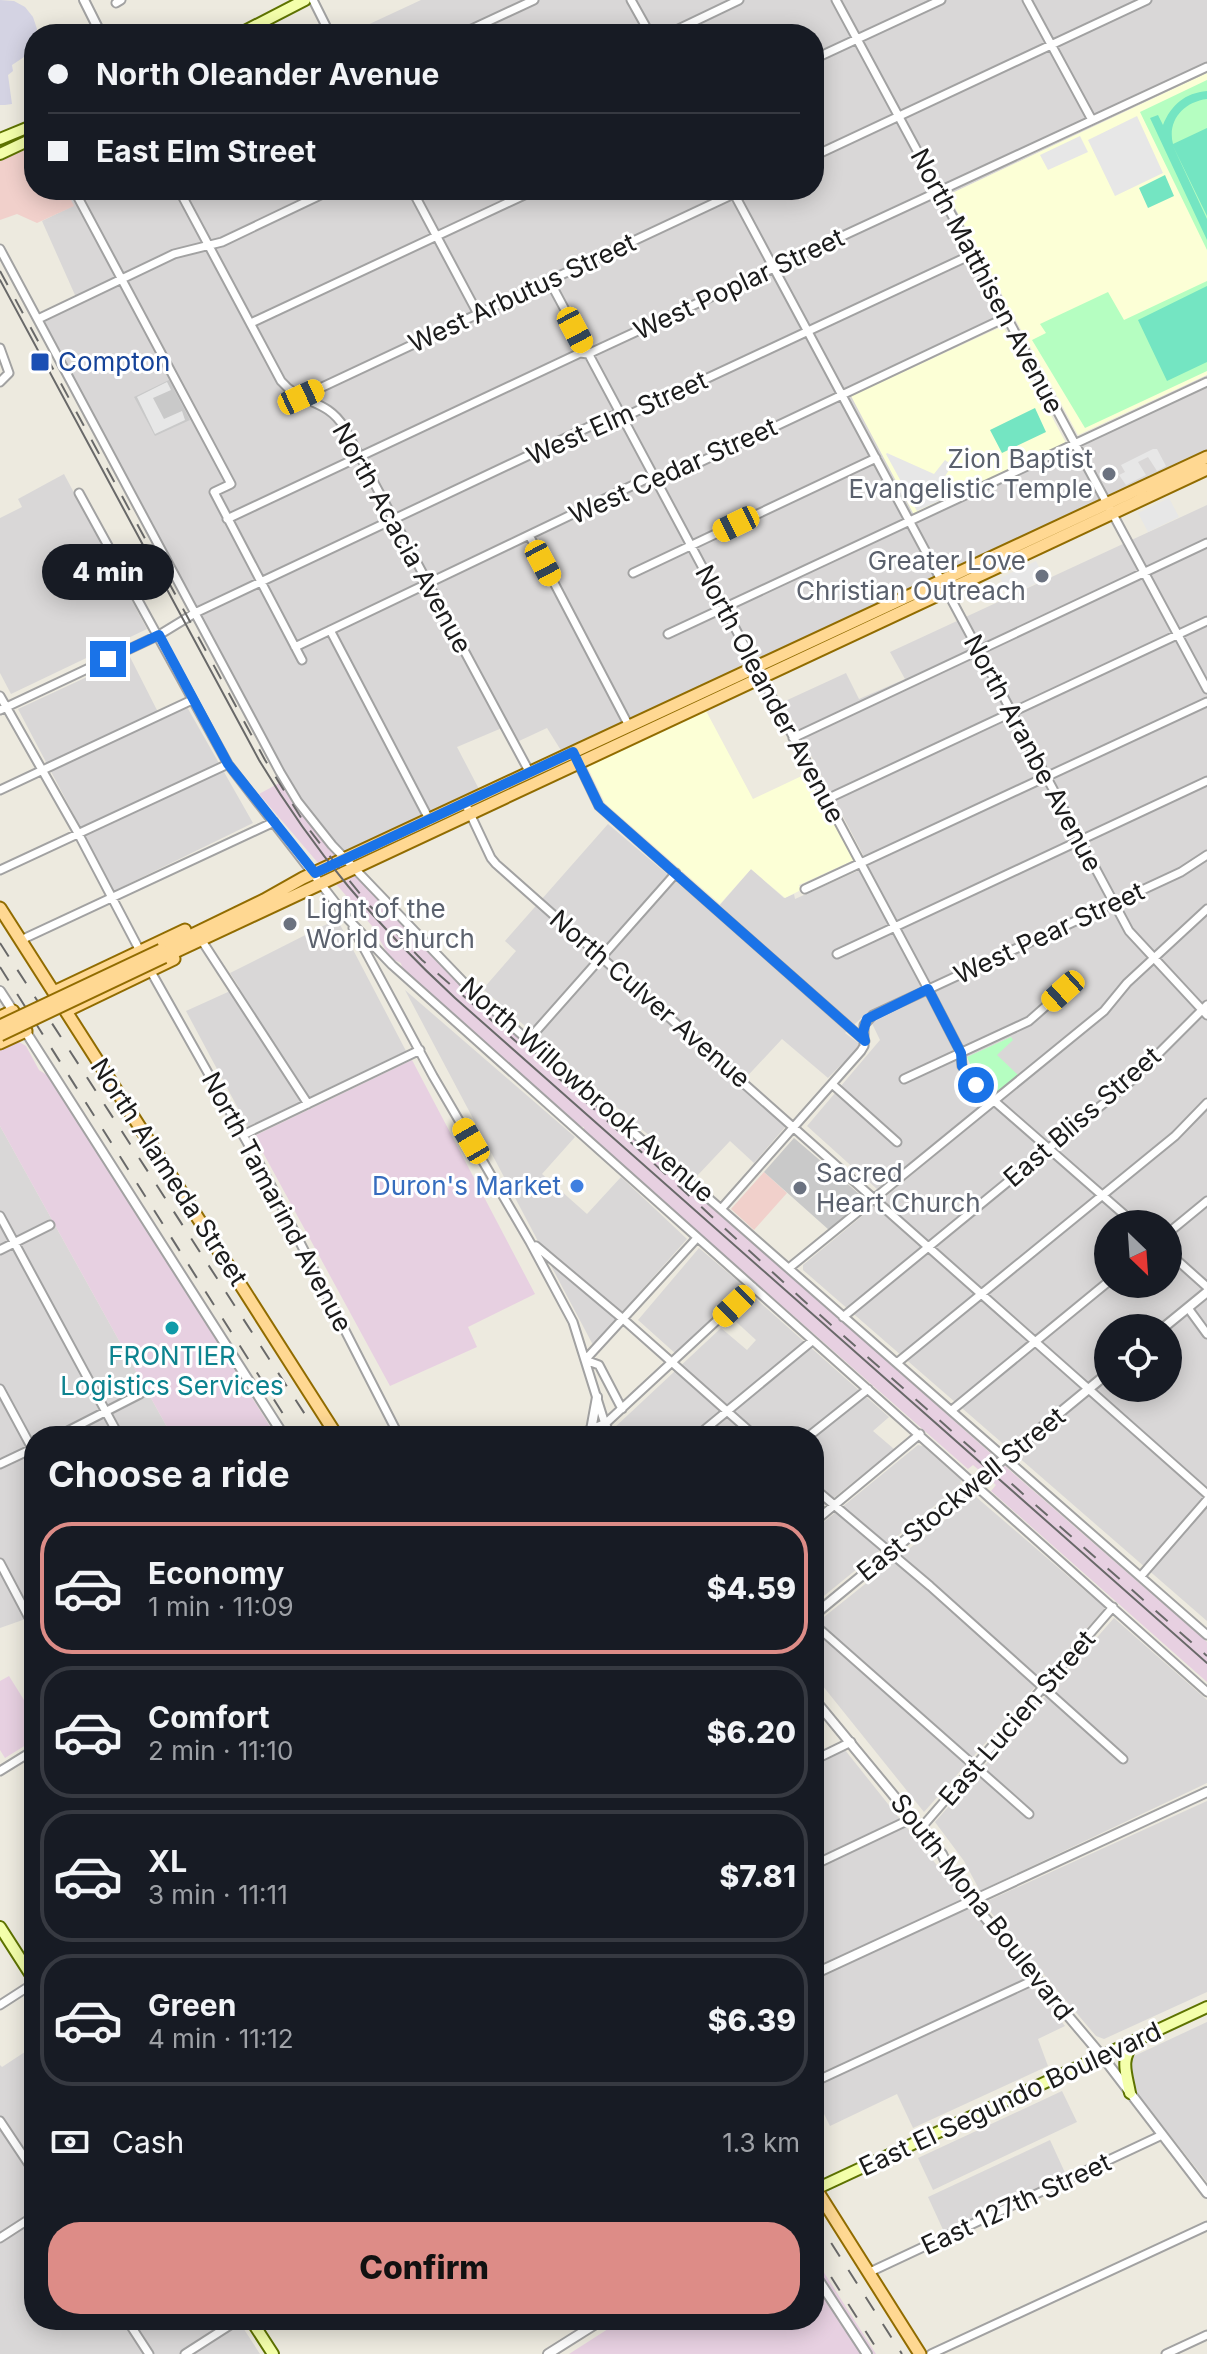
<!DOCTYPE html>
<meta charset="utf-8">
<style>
:root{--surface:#171b24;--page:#20242c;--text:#f1f3f6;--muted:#9ea1a6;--line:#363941;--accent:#dd8c87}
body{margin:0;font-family:Inter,sans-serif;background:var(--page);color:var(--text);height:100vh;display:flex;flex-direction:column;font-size:30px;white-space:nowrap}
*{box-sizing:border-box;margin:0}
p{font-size:26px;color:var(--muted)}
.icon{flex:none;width:44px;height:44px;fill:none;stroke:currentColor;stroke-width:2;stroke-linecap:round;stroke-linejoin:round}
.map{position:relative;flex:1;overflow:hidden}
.panel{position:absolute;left:24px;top:1426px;width:800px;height:904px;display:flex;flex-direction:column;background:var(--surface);border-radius:32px;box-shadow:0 4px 20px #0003}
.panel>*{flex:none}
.banner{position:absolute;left:24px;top:24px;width:800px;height:176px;border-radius:32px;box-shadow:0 4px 20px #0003;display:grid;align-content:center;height:176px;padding:0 24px;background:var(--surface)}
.needle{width:52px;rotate:155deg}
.fabs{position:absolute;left:1094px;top:1210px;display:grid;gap:16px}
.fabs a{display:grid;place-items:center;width:88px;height:88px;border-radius:50%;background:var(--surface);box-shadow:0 4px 20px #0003;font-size:40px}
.end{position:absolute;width:36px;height:36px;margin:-18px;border:10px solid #1a73e8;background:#fff;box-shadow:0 0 0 4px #fff}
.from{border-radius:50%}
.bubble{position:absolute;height:56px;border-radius:28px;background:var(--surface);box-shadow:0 4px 20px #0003;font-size:26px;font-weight:800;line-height:56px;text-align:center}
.car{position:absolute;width:24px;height:48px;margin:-24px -12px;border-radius:10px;box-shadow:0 0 6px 2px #0007;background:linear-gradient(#f5c518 24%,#345 0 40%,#f5c518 0 76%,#345 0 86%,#f5c518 0)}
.banner b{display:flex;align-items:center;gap:28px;height:76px;font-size:30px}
.banner b+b{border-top:2px solid var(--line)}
.banner i{width:20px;height:20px;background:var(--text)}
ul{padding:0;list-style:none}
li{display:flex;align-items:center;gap:24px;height:132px;margin:0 16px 12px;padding:0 8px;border:4px solid var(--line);border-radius:32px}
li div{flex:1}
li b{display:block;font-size:30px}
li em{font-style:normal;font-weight:800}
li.selected{border-color:var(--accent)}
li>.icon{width:72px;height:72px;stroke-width:1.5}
h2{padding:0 24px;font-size:36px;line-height:96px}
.pay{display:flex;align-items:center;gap:20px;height:88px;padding:0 24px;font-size:30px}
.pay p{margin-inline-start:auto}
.action{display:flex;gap:16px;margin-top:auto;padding:16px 24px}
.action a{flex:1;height:92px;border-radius:32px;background:var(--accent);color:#111;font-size:32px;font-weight:800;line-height:92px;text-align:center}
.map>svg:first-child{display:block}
.residential{fill:#d9d7d7;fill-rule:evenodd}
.commercial{fill:#f1d0cb}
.industrial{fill:#e7d0e1}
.education{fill:#fcffd6}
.religious{fill:#c9c9c9}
.park{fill:#b5fec1}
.pitch{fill:#74e5c2}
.parking{fill:#e7e7e7}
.plaza{fill:#d4d3e3}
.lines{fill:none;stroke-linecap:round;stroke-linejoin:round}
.minor-casing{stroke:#a2a2a2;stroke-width:11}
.tertiary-casing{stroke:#a2a2a2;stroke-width:12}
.secondary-casing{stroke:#5e7300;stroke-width:14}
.primary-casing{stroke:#916c00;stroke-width:15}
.minor{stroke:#fff;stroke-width:7}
.tertiary{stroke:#fff;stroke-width:8}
.secondary{stroke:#f4ffab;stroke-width:10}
.primary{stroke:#ffd892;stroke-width:11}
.tram{stroke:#696969;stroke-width:2}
.rail{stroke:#696969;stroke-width:2;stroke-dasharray:16 16;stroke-linecap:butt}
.primary-bridge-casing{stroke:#916c00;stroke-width:15;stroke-linecap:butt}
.primary-bridge{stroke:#ffd892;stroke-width:11}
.route{stroke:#1a73e8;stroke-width:10}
.transit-dot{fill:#1a4fb4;stroke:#fff;stroke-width:3}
.worship-dot{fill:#6b7280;stroke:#fff;stroke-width:3}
.shop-dot{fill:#3f7fe0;stroke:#fff;stroke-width:3}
.culture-dot{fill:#0f9aa8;stroke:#fff;stroke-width:3}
.labels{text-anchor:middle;stroke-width:6;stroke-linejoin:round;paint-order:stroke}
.street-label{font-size:26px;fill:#1b1b1b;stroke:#fff}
.transit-label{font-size:26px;fill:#164399;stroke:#fff;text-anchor:start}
.worship-label{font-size:26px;fill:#5b616d;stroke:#fff;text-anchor:end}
.shop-label{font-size:26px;fill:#366cbe;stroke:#fff;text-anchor:end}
.culture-label{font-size:26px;fill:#0d838f;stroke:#fff}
</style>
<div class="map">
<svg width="1207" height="2354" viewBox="0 0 1207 2354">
<rect width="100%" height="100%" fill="#edeadf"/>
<!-- residential -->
<path class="residential" d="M 421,0 L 1207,0 L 1207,73 L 948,195 L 1015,319 L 851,396 L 1066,443 L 1207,375 L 1207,452 L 562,752 L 547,728 L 519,741 L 509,725 L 457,747 L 480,791 L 344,853 L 296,793 L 43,322 L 79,304 L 42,221 L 73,206 L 69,197 L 85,190 L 814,190 L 814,34 L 348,34 Z
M 64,474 L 147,629 L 11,694 L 0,673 L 0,518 L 22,507 L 18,499 Z
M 1207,505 L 1207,1621 L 803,1270 L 803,1265 L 1024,1082 L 996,1055 L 1012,1040 L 1011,1037 L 957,1062 L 967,1079 L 988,1100 L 877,1189 L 807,1126 L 880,1040 L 867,1013 L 845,1033 L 861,1045 L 828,1078 L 782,1039 L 739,1085 L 786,1126 L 754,1163 L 730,1141 L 696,1177 L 483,989 L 516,951 L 505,941 L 608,824 L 713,913 L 751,869 L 784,898 L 794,894 L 795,899 L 869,866 L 783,702 L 846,673 L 859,699 L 905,679 L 890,652 ZM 1108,1224 L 1168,1224 L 1168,1284 L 1108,1284 ZM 1108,1328 L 1168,1328 L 1168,1388 L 1108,1388 Z
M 130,657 L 162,720 L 187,707 L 253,823 L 114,891 L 18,709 Z
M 337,919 L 406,1051 L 248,1127 L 186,1011 L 239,987 L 230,973 Z
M 405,990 L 575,1137 L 542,1174 L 587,1214 L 621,1177 L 687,1239 L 593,1345 Z
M 0,1126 L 172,1436 L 34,1436 L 34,1616 L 0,1628 Z
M 699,1248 L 746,1288 L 676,1354 L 638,1320 Z
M 755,1298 L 889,1417 L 873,1431 L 894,1449 L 814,1514 L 814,1436 L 619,1436 L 614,1428 L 721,1328 L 747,1350 L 756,1340 L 732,1318 Z
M 918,1445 L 923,1446 L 961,1480 L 960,1485 L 814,1604 L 814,1530 Z
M 975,1496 L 1105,1608 L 924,1812 L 814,1675 L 814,1625 Z
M 1114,1618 L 1207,1700 L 1207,1783 L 980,1891 L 964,1861 L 935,1822 Z
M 845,1750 L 1065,2026 L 1038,2039 L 1048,2066 L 913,2128 L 897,2094 L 830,2126 L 814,2094 L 814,1765 Z
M 1207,1801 L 1207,1992 L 1104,2039 L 1096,2036 L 983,1903 Z
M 1207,2022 L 1207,2182 L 1141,2098 L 1133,2084 L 1130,2069 L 1132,2057 Z
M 34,2046 L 34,2320 L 238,2320 L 260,2354 L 0,2354 L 0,2065 L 2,2067 Z
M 1062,2091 L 1077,2122 L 933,2190 L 918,2158 Z
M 1050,2140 L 1067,2177 L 945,2234 L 928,2197 Z"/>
<!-- commercial -->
<path class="commercial" d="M 34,145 L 34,190 L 66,190 L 74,206 L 37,223 L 17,214 L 0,220 L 0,161 Z
M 764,1172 L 787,1193 L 754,1230 L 731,1209 Z"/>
<!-- industrial -->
<path class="industrial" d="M 283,781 L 321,837 L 434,959 L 1014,1474 L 1207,1642 L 1207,1682 L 991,1491 L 996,1485 L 973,1465 L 968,1469 L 584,1132 L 584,1127 L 578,1126 L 403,972 L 401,963 L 390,958 L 372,926 L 259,794 Z
M 16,1040 L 26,1046 L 39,1070 L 53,1079 L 276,1436 L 172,1436 L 0,1126 L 0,1048 Z
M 412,1060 L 535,1294 L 468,1327 L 477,1347 L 390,1386 L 254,1136 Z
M 9,1676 L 34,1716 L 34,1740 L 5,1758 L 0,1750 L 0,1681 Z
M 814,2257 L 876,2354 L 569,2354 L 622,2320 L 814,2320 Z"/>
<!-- education -->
<path class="education" d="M 1207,73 L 1207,375 L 1078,435 L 948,195 Z
M 1003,326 L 1066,443 L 914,515 L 851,396 Z
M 705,709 L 753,799 L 808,773 L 854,860 L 799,885 L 801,890 L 785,898 L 751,869 L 720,904 L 605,803 L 587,766 Z"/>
<!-- religious -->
<path class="religious" d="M 169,380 L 190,420 L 155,436 L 134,397 Z
M 794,1138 L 865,1199 L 829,1230 L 764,1172 Z"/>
<!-- park -->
<path class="park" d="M 1207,80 L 1207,250 L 1140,112 Z
M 1207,281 L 1207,371 L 1085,428 L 1032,340 L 1046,333 L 1040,324 L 1108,292 L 1124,320 Z
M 1011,1037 L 1013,1040 L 997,1055 L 1018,1075 L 996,1093 L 975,1075 L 967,1057 Z"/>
<!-- pitch -->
<path class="pitch" d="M 1207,91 L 1207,99 C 1183,102 1167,121 1173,144 L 1207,128 L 1207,216 L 1173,146 L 1207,219 L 1207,240 L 1150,118 L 1158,115 L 1163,125 C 1171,105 1185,93 1207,91 Z
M 1165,175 L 1174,196 L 1148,208 L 1139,188 Z
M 1207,286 L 1207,362 L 1167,381 L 1138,320 Z
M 1035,408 L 1046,432 L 1002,453 L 990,430 Z"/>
<!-- parking -->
<path class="parking" d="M 1137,116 L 1163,173 L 1115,196 L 1088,140 Z
M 1080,136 L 1088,152 L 1048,170 L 1040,155 Z
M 167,382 L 171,390 L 153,398 L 164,419 L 182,411 L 185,420 L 155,434 L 137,397 Z
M 1153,449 L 1157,449 L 1166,466 L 1157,471 L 1148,457 L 1138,462 L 1146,475 L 1126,485 L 1119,475 L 1125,472 L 1121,465 Z
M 887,453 L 934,474 L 945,460 L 952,465 L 944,478 L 966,489 L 917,511 L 886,454 Z
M 1169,498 L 1179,517 L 1148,532 L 1138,513 Z
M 1036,561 L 1045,579 L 1010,596 L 1000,578 Z"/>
<!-- plaza -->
<path class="plaza" d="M 0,0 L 14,1 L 25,7 L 33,17 L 37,29 L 30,53 L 12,65 L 13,71 L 8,75 L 12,104 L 5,105 L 0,105 Z"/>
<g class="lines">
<defs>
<path id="minor" d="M 313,0 L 330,34
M 631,0 L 650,34
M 836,0 L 1207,689
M 1027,0 L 1092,120
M 116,3 L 121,0
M 461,34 L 534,0
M 668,34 L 739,0
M 814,59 L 941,0
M 814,156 L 1147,0
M 74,190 L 231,484 L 214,492 L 302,660
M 179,190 L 281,381 C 301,405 326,398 344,427 L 530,773
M 412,190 L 478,314
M 732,190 L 1129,931 L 1207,1015
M 0,249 L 280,772 L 298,802 L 332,845 L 473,992 L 1207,1635
M 549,280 L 928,989 L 961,1053 L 962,1066 L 976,1085 L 1135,1224
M 38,319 L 174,254 L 222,242 L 331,190
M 251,323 L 535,190
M 0,348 L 9,373 L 0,382
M 301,397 L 742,190
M 79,493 L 228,764 L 348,919 L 392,965 L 1207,1692
M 227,519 L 580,353 L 588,354 L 1207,67
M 529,535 L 629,726
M 633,573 L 876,458
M 330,630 L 430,821
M 668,634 L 1207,382
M 295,647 L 646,479 L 662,480 L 1007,317
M 0,696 L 78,833 L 140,951
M 0,710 L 159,635 L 195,613 L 612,416 L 622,418 L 973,254
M 793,738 L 1207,543
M 573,752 L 599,806 L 865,1041
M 0,790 L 192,700
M 827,799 L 1207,621
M 465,803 L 491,858 L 496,864 L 1207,1494
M 0,870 L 228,764
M 805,889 L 1207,702
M 353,928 L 433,1076 L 530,1242 L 573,1322 L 605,1424 L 753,1287
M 21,940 L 274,822
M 204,944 L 308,1104
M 837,954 L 1207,781
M 150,970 L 265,1174 L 399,1436
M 529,1039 L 676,873
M 904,1079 L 1029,1021 L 1063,991
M 832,1084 L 897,1142
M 243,1135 L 420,1050
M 722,1208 L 861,1051 L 864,1046 L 864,1025 L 873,1015 L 1181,872 L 1207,855
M 0,1216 L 119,1436
M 1168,1233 L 1207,1201
M 536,1246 L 623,1319 L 755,1436
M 0,1250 L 50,1225
M 1168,1252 L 1207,1287
M 789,1268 L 1104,1011 L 1127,983 L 1207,909
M 1188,1308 L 1207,1334
M 843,1317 L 1131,1081 L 1207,1005
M 898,1362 L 1175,1136 L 1207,1103
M 0,1389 L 34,1452
M 622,1409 L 599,1365 L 585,1360 L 697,1238
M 952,1410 L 1108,1282
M 58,1436 L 140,1394
M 697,1436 L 812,1341
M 809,1436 L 868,1389
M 0,1464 L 34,1448
M 814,1488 L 930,1586 L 1123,1759
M 814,1522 L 920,1434
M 0,1563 L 28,1616
M 1141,1576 L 1207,1500
M 814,1624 L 1029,1814
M 814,1760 L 851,1742
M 0,1771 L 34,1750
M 921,1828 L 1113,1607
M 814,1865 L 913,1818
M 0,2005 L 34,1983
M 814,2082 L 1036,1979
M 0,2121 L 34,2172
M 0,2238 L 34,2216
M 870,2272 L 1162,2135
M 127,2320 L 149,2354
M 185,2354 L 238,2320
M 931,2354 L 1207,2226
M 1166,2354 L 1207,2335"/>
<path id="tertiary" d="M 84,0 L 101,34
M 0,991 L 15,1014
M 24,1029 L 284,1436
M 1163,1328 L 1207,1292
M 576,1436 L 605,1424 L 610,1436
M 597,1436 L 591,1430 L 597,1397
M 814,1615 L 1108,1373
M 814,1699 L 942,1854 L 952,1875 L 971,1901 L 1102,2056 L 1207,2193
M 814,1974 L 1207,1792
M 814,2273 L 867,2354
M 548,2354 L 602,2320"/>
<path id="secondary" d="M 239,34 L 305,0
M 0,139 L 34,125
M 0,154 L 34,138
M 0,1927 L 34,1980
M 1130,2093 C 1126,2071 1120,2061 1134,2042
M 816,2189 L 1207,2007
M 251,2320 L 273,2354"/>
<path id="primary" d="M 0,908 L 337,1436
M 161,950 L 264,900 L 303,878 L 1207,457
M 164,957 L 1207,469
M 54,992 L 185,930
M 66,1011 L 174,959
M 0,1017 L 13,1011
M 0,1043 L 26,1031
M 814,2186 L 920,2354"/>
</defs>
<!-- minor casing -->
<use href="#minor" class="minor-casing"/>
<!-- tertiary casing -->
<use href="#tertiary" class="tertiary-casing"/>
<!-- secondary casing -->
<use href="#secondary" class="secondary-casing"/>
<!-- primary casing -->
<use href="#primary" class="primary-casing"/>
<!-- minor -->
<use href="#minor" class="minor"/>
<!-- tertiary -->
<use href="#tertiary" class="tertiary"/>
<!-- secondary -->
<use href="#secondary" class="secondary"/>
<!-- primary -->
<use href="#primary" class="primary"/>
<!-- tram -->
<path class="tram" d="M 0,280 L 259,760 C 314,852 377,926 455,998 L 1207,1663"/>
<!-- rail -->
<path class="rail" d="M 0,271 L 265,760 L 305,824 L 335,863 L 370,906 L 422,960 L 602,1116 L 803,1300 L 1207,1656
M 0,943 L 319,1436
M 0,967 L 297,1436
M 814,2216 L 902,2354
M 814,2250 L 880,2354"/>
<defs>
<path id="primary-bridge" d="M 0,1026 L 161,950
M 0,1035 L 164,957"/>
</defs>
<!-- primary-bridge casing -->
<use href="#primary-bridge" class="primary-bridge-casing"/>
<!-- primary-bridge -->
<use href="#primary-bridge" class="primary-bridge"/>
</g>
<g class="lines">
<!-- route -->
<path class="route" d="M 108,659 L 159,635 L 228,764 L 315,873 L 573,752 L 599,806 L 865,1041 L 863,1032 L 867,1019 L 928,989 L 961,1053 L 962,1066 L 976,1085"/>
</g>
<!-- markers -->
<rect class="transit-dot" x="30" y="352" width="20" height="20" rx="4"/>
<g class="worship-dot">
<circle cx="1109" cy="474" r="8"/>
<circle cx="1042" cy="576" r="8"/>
<circle cx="290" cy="924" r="8"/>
<circle cx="800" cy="1188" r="8"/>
</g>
<circle class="shop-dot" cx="577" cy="1186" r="8"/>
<circle class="culture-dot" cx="172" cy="1328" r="8"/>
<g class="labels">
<!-- street labels -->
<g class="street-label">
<text transform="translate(987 281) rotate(62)" y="9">North Matthisen Avenue</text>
<text transform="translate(739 284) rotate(-25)" y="9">West Poplar Street</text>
<text transform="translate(522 293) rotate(-25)" y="9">West Arbutus Street</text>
<text transform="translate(617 418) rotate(-24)" y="9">West Elm Street</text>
<text transform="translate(673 471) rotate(-24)" y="9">West Cedar Street</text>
<text transform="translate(402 538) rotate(61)" y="9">North Acacia Avenue</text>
<text transform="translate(770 694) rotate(62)" y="9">North Oleander Avenue</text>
<text transform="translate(1033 753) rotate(62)" y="9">North Aranbe Avenue</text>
<text transform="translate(1049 933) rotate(-25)" y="9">West Pear Street</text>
<text transform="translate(650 999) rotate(41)" y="9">North Culver Avenue</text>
<text transform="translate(587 1090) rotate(41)" y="9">North Willowbrook Avenue</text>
<text transform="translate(1082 1117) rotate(-41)" y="9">East Bliss Street</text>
<text transform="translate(169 1172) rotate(57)" y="9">North Alameda Street</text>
<text transform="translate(277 1202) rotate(62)" y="9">North Tamarind Avenue</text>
<text transform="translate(961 1494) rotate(-39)" y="9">East Stockwell Street</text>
<text transform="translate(1017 1718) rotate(-49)" y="9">East Lucien Street</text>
<text transform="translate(982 1907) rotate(52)" y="9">South Mona Boulevard</text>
<text transform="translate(1010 2099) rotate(-25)" y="9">East El Segundo Boulevard</text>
<text transform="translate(1016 2204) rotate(-25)" y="9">East 127th Street</text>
</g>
<!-- transit labels -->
<g class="transit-label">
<text x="58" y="371">Compton</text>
</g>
<!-- worship labels -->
<g class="worship-label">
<text x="1093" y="468">Zion Baptist<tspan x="1093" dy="30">Evangelistic Temple</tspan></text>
<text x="1026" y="570">Greater Love<tspan x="1026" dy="30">Christian Outreach</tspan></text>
<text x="306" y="918" text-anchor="start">Light of the<tspan x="306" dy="30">World Church</tspan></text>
<text x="816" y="1182" text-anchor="start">Sacred<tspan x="816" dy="30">Heart Church</tspan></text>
</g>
<!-- shop labels -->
<g class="shop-label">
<text x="561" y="1195">Duron's Market</text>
</g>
<!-- culture labels -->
<g class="culture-label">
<text x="172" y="1365">FRONTIER<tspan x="172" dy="30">Logistics Services</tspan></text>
</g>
</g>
</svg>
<div class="fabs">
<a><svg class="needle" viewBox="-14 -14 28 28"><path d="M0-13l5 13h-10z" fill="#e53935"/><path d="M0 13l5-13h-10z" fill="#9ea1a6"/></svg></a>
<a><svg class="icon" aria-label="locate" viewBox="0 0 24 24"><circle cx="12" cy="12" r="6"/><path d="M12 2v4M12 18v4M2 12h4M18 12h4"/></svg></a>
</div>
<i class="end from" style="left:976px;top:1085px"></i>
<i class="end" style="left:108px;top:659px"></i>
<div class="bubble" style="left:42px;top:544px;width:132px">4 min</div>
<i class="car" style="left:575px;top:330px;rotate:152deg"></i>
<i class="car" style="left:301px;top:397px;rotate:65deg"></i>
<i class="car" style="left:736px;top:524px;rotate:244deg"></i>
<i class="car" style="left:543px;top:563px;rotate:152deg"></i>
<i class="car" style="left:1063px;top:991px;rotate:228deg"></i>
<i class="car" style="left:471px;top:1141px;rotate:330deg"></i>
<i class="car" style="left:734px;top:1306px;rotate:226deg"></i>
<div class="banner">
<b><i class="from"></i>North Oleander Avenue</b>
<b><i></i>East Elm Street</b>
</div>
<section class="panel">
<h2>Choose a ride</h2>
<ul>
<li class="selected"><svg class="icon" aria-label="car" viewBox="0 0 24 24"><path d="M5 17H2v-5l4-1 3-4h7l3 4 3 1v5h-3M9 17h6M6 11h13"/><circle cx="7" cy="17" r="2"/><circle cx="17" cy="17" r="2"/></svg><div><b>Economy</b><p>1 min · 11:09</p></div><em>$4.59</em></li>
<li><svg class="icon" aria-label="car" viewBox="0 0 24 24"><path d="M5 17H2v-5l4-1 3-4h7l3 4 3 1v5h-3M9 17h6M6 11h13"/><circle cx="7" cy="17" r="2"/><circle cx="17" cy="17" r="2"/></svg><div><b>Comfort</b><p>2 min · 11:10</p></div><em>$6.20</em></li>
<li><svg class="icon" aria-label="car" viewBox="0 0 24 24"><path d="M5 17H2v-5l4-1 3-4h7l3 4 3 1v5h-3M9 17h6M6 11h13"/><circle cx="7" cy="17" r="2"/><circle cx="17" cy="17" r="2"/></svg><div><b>XL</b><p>3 min · 11:11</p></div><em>$7.81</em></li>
<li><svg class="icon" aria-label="car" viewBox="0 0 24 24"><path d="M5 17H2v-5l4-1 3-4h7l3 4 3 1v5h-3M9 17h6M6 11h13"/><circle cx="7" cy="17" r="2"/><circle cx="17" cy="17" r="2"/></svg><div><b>Green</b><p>4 min · 11:12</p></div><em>$6.39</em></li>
</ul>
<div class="pay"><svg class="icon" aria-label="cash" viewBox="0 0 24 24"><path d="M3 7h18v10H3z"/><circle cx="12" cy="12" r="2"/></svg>Cash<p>1.3 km</p></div>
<div class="action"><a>Confirm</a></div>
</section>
</div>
